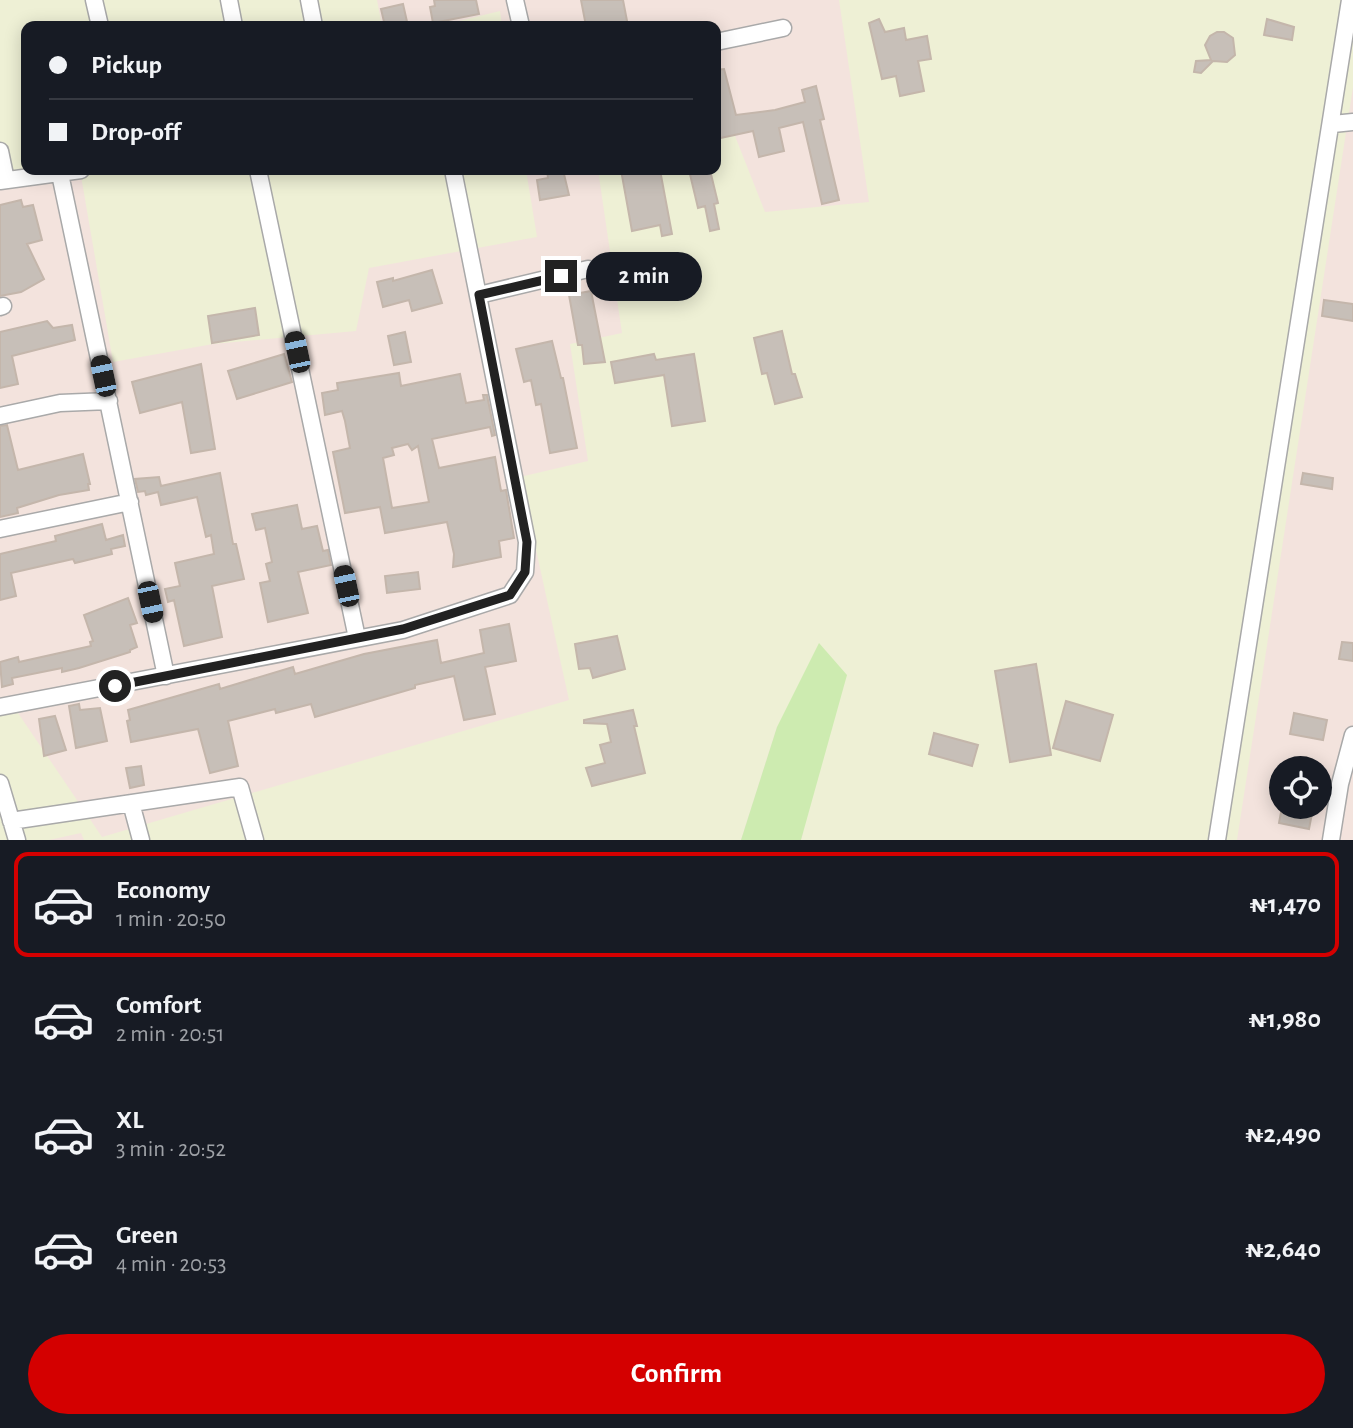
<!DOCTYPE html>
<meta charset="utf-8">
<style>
:root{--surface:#171b24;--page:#20242c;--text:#f1f3f6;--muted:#9ea1a6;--line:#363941;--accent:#d40000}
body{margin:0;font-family:"Alegreya Sans",sans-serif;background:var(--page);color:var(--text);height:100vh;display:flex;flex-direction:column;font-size:26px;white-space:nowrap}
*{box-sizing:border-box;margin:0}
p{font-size:23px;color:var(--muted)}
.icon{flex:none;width:38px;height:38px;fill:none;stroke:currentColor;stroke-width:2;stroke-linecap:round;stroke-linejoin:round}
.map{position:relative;height:840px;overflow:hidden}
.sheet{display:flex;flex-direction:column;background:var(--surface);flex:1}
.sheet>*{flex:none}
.top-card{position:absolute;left:21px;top:21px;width:700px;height:154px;border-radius:14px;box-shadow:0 4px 18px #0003;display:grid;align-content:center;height:154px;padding:0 28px;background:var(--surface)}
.tools{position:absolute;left:1269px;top:756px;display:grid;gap:14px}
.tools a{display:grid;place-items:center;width:63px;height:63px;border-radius:50%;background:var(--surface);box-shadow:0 4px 18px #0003;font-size:35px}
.end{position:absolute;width:32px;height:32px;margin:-16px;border:9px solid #222;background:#fff;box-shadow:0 0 0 4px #fff}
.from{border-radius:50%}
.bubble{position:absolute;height:49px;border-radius:24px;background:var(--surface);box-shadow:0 4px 18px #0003;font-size:23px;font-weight:700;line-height:49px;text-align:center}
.car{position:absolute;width:21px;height:42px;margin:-21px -10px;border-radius:9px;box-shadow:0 0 5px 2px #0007;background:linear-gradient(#222 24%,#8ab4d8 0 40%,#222 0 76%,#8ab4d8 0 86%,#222 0)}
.top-card b{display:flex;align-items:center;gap:24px;height:66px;font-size:26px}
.top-card b+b{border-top:2px solid var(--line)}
.top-card i{width:18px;height:18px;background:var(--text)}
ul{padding:12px 0 0;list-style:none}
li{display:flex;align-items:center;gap:21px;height:105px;margin:0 14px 10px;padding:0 14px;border:4px solid transparent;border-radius:14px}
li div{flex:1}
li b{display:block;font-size:26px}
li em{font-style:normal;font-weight:700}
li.active{border-color:var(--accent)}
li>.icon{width:63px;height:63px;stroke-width:1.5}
.action{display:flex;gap:14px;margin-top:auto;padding:14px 28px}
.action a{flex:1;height:80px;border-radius:42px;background:var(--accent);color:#fff;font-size:28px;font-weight:700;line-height:80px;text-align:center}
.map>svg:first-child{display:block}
.military{fill:#f3e3dd;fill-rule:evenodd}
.farmland{fill:#eef0d5}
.grass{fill:#cdebb0}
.building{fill:#c7bfb8;stroke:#c4b6ab;stroke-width:2;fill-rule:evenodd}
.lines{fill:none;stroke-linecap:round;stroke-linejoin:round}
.minor-casing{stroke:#a9a9a9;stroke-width:19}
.minor{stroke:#fff;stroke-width:16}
.route{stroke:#222;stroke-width:9}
</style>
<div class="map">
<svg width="1353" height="840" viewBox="0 0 1353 840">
<rect width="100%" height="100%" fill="#f2efe9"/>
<!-- military -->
<path class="military" d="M 0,0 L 1353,0 L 1353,840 L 0,840 ZM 26,26 L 716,26 L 716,170 L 26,170 ZM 1281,768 L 1320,768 L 1320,807 L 1281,807 Z"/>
<!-- farmland -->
<path class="farmland" d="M 0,0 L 377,0 L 382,26 L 26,26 L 26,170 L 0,181 Z
M 839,0 L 1353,0 L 1353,87 L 1237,840 L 801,840 L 803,834 L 777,727 L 741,840 L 84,840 L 81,833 L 49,840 L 0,840 L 0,715 L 18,713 L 102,837 L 569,700 L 520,477 L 588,461 L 570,344 L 622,333 L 598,170 L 716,170 L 716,139 L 735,136 L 765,212 L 869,202 Z
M 500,11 L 502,26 L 439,26 Z
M 80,170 L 526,170 L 537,237 L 369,268 L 356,331 L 213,344 L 113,362 Z"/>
<!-- grass -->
<path class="grass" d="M 819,643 L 847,675 L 801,840 L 741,840 L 777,727 Z"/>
<!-- building -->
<path class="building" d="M 434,0 L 476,0 L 479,14 L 433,23 L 430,7 L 435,6 Z
M 581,0 L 623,0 L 628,26 L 586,26 Z
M 403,4 L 408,26 L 385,26 L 381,9 Z
M 879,19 L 885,32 L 904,28 L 906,40 L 927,36 L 931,59 L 918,61 L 924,91 L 900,96 L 896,76 L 882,79 L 869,23 Z
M 1267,19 L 1294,27 L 1292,40 L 1264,35 Z
M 1217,32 L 1224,32 L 1233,38 L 1235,55 L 1227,62 L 1213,61 L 1201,73 L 1194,72 L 1196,61 L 1211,60 L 1205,45 L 1210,36 Z
M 724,69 L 736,115 L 775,110 L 805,102 L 802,90 L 816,86 L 824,119 L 820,120 L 839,200 L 822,204 L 803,122 L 779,128 L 784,151 L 759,157 L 753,131 L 716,139 L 716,70 Z
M 547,170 L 563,170 L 569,195 L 540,200 L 537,180 L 548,178 Z
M 621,170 L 660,170 L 672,234 L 662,236 L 660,225 L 632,231 Z
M 689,170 L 710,170 L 718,203 L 714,204 L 719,229 L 710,231 L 705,206 L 698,208 Z
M 21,200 L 23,207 L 33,205 L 42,240 L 27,244 L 44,279 L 21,292 L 0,296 L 0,205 Z
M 432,270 L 442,303 L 412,311 L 409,300 L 383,307 L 377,282 L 393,278 L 393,281 Z
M 591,291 L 605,362 L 584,364 L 582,345 L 578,345 L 569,295 Z
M 1324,300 L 1353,304 L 1353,321 L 1322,316 Z
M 255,308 L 259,335 L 212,343 L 208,316 Z
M 47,321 L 53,328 L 72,325 L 75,340 L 12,356 L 18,384 L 0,388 L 0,332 Z
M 782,331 L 792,374 L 795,374 L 802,397 L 775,404 L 767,373 L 762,374 L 754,338 Z
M 405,332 L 411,362 L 394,365 L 388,336 Z
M 552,341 L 561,378 L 563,378 L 577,448 L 550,453 L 541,404 L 536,405 L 531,380 L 524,382 L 516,349 Z
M 284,354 L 292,382 L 237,399 L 228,371 Z
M 654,354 L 656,360 L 694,354 L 705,421 L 672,426 L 664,375 L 615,383 L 611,362 Z
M 201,364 L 215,449 L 191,453 L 182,402 L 140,413 L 132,382 Z
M 399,373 L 401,386 L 460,374 L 466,403 L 484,400 L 483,395 L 487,395 L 495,435 L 492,436 L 490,427 L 432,439 L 439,468 L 495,457 L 501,491 L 506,490 L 514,538 L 499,541 L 501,557 L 453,567 L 454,554 L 447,522 L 385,533 L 380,507 L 345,513 L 333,452 L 350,448 L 345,421 L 342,411 L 325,415 L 322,393 L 338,390 L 337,383 ZM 408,444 L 412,450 L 418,446 L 429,502 L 392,508 L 383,458 L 394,455 L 392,448 Z
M 7,425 L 18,470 L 83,454 L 90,484 L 88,484 L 89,490 L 59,495 L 17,508 L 18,513 L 0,517 L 0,426 Z
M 220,473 L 233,544 L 236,544 L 244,579 L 212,586 L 222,637 L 184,646 L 174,600 L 168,602 L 165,589 L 180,586 L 175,563 L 214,554 L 211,535 L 206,537 L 197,497 L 161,505 L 158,492 L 146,495 L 145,491 L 138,492 L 135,479 L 159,477 L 161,486 Z
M 1303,473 L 1333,478 L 1332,489 L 1301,484 Z
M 297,505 L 302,529 L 317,526 L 323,551 L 328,550 L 331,565 L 298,572 L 308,613 L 268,622 L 260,583 L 270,581 L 266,564 L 272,562 L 265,528 L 256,530 L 252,514 Z
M 102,524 L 106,540 L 123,535 L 125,546 L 111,549 L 112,554 L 75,563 L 73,559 L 11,573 L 16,596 L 0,600 L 0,554 L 56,541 L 55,536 Z
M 418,572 L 420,589 L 387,593 L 385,576 Z
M 128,598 L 137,623 L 130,625 L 137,647 L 130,650 L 130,652 L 79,668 L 62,672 L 62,668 L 12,678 L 13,684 L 2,687 L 0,662 L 18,657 L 19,662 L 91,646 L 90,642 L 93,641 L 84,615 Z
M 509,624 L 516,661 L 485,667 L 495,714 L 464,720 L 454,676 L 415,685 L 415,688 L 315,717 L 311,704 L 276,713 L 275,709 L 228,721 L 238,766 L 210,773 L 198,729 L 131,742 L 127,721 L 130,720 L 128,710 L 219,684 L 220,689 L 293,667 L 295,674 L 364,654 L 437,640 L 441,663 L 484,653 L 480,630 Z
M 617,636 L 625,669 L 593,678 L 590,668 L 579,669 L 575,644 Z
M 1342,642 L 1353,643 L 1353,661 L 1339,659 Z
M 1036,664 L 1051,755 L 1010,762 L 995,671 Z
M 1066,701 L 1113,715 L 1100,761 L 1053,748 Z
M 79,704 L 80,710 L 100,708 L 107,741 L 76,748 L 69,706 Z
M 633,710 L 637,726 L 634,726 L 645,773 L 592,786 L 586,768 L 605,763 L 600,745 L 611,742 L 607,724 L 584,723 L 584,720 Z
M 1294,713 L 1327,720 L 1323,740 L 1290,734 Z
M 55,716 L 66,750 L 44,756 L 39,719 Z
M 934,733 L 978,745 L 972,766 L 929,754 Z
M 141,766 L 144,785 L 130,788 L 126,768 Z
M 1282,807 L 1313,808 L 1309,829 L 1279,823 Z"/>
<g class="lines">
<defs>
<path id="minor" d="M 94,0 L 100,26
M 229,0 L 234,26
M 309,0 L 314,26
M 515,0 L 521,26
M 716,42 L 783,28
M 1333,124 L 1353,122
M 0,151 L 6,180
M 258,170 L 357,638
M 60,174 L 166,676
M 0,181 L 81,170
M 479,295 L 588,269
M 0,307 L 3,306
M 0,416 L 60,403 L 109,401
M 0,529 L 130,502
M 0,707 L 403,630 L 510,595 L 525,572 L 527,542 L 453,170
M 0,783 L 17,840
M 131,803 L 141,840
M 11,821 L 240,787 L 255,840
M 1217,840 L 1350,0
M 1331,840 L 1340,784 L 1353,735"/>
</defs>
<!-- minor casing -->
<use href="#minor" class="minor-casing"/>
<!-- minor -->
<use href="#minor" class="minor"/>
</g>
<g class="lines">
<!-- route -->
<path class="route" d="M 115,686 L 403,629 L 510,595 L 525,572 L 527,542 L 479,295 L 561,276"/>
</g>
</svg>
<div class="tools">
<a><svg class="icon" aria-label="locate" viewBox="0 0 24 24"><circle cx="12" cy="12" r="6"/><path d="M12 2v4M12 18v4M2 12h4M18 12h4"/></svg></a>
</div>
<i class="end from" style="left:115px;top:686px"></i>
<i class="end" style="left:561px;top:276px"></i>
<div class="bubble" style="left:586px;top:252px;width:116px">2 min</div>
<i class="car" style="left:297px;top:352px;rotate:348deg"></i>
<i class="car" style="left:103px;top:376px;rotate:348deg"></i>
<i class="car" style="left:346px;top:586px;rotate:348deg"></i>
<i class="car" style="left:150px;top:602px;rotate:168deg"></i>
<div class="top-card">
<b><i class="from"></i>Pickup</b>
<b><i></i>Drop-off</b>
</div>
</div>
<section class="sheet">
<ul>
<li class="active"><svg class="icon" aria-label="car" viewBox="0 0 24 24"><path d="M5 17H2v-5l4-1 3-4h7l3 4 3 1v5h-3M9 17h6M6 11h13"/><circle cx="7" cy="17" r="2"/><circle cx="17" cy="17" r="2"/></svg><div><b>Economy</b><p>1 min · 20:50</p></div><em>₦1,470</em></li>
<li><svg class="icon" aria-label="car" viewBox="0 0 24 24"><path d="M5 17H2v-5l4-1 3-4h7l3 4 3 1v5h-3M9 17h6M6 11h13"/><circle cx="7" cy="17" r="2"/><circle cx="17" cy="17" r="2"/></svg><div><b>Comfort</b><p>2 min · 20:51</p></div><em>₦1,980</em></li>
<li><svg class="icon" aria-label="car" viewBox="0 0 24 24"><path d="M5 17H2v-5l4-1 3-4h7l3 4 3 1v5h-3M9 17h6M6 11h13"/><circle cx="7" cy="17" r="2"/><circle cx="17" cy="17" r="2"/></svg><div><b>XL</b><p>3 min · 20:52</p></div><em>₦2,490</em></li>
<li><svg class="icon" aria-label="car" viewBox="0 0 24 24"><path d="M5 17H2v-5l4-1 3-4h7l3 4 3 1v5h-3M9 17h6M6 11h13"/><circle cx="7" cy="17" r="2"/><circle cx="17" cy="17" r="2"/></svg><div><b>Green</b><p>4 min · 20:53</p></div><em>₦2,640</em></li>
</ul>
<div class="action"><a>Confirm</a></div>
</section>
